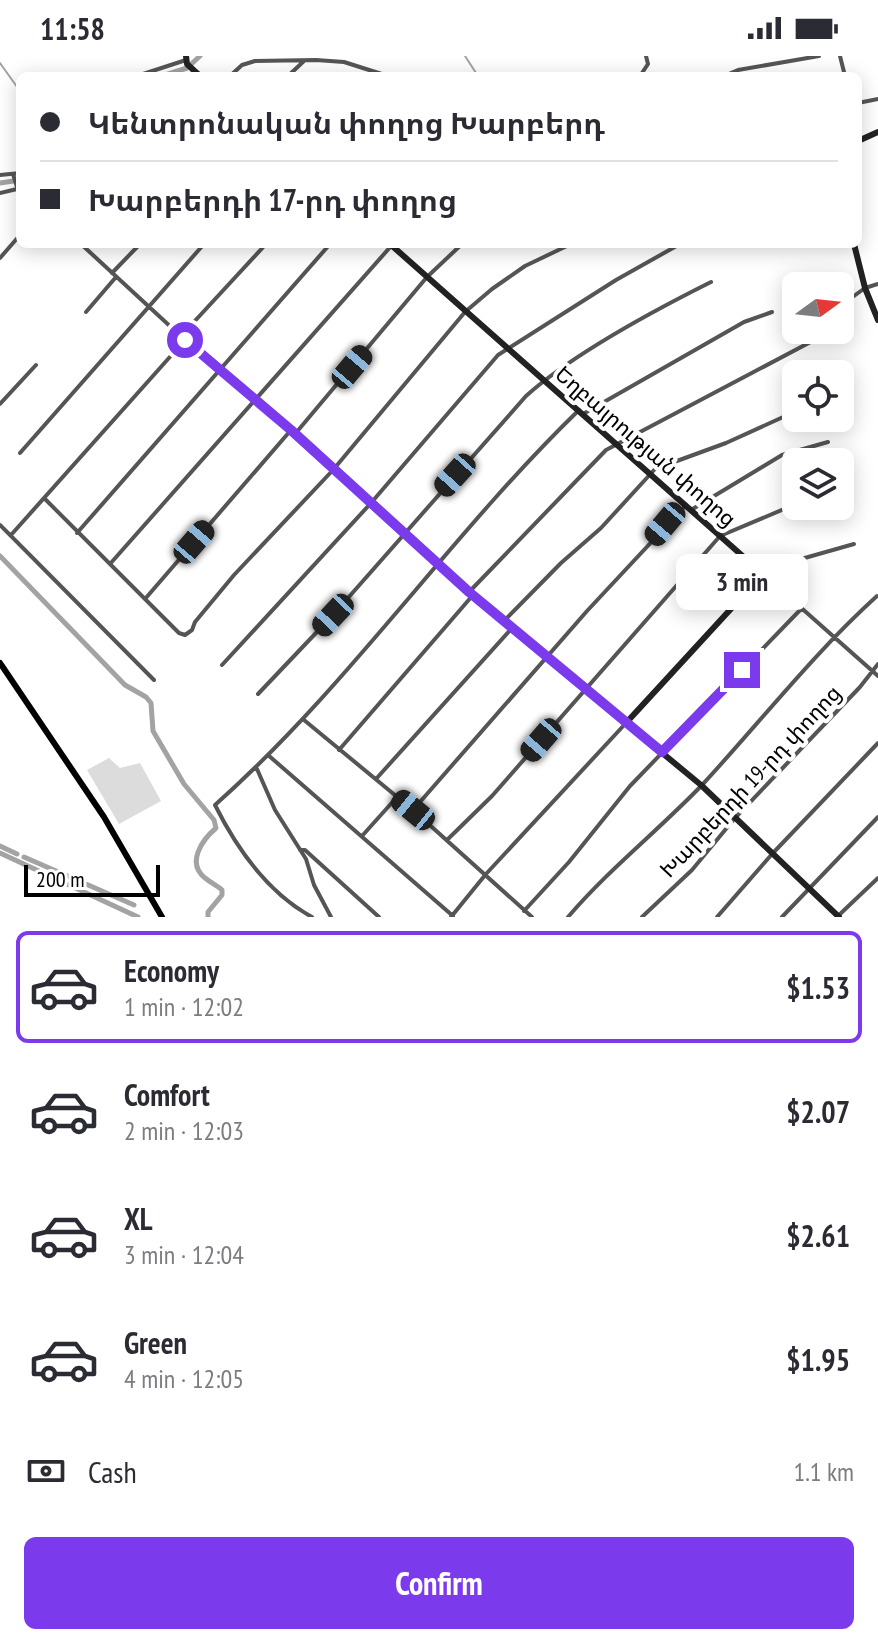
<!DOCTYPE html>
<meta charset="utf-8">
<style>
:root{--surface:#fff;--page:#f2f2f3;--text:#2b2b33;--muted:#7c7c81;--line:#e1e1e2;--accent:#7c3aed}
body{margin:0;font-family:"PT Sans Narrow","Noto Sans Armenian",sans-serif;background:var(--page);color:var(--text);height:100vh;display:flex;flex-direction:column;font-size:30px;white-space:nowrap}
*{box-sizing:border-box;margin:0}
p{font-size:26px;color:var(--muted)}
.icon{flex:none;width:44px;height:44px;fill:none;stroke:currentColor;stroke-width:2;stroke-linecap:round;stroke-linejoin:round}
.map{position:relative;height:861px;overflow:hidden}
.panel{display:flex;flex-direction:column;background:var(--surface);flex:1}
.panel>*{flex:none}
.hud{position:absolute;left:16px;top:16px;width:846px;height:176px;border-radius:12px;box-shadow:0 4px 20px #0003;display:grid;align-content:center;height:176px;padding:0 24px;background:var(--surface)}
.needle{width:52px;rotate:75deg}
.fabs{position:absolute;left:782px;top:216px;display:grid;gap:16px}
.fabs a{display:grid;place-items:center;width:72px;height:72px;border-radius:12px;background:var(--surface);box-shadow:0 4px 20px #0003;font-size:40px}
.scale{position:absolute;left:24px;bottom:20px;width:136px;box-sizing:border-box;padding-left:8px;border:4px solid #000;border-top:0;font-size:22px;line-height:28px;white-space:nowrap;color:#000;-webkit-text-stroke:6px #fff;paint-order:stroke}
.end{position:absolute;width:36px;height:36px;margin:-18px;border:10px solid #7c3aed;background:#fff;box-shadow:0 0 0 4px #fff}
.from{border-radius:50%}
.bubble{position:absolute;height:56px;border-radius:12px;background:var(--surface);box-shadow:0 4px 20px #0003;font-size:26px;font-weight:700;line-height:56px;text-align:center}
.car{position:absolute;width:24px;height:48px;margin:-24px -12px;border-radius:10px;box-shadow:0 0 6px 2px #0007;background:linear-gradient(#222 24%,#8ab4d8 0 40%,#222 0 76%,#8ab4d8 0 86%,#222 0)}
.hud b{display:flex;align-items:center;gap:28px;height:76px;font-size:30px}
.hud b+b{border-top:2px solid var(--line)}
.hud i{width:20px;height:20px;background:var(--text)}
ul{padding:14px 0 0;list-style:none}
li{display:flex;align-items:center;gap:24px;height:112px;margin:0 16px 12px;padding:0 8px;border:4px solid transparent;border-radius:12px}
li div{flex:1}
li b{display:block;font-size:30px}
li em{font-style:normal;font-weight:700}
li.active{border-color:var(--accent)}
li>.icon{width:72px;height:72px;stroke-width:1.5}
.pay{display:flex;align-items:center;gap:20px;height:88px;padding:0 24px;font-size:30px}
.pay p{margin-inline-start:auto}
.cta{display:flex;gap:16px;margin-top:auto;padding:16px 24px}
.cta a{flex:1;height:92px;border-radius:12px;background:var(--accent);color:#fff;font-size:32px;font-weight:700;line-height:92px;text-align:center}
.status{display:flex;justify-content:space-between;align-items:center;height:56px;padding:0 40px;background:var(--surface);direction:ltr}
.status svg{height:22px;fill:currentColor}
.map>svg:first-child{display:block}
.green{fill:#dcdcdc}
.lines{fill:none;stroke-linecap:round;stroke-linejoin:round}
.stream{stroke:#a3a3a3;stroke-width:2}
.canal{stroke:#a3a3a3;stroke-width:5}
.street{stroke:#555;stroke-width:4}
.secondary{stroke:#222;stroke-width:6}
.primary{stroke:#000;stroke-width:6}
.route{stroke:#7c3aed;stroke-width:10}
.labels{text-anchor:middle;stroke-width:8;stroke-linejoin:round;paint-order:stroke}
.street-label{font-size:22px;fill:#000;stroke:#fff}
</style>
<div class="status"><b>11:58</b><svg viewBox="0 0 49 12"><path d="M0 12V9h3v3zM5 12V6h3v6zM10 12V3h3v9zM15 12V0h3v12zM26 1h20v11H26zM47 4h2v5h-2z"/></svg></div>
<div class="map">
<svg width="878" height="861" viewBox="0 0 878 861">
<rect width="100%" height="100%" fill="#fff"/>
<!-- green -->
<path class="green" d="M 109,702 L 120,712 L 140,707 L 161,745 L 119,768 L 87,714 Z"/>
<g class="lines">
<!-- stream -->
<path class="stream" d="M 465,0 L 478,20
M 0,7 L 20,35"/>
<!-- canal -->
<path class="canal" d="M 162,20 L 187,12 L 200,0
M 0,127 L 20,124
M 0,500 L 125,629 L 146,641 L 151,647 L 153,675 L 184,728 L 214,764 L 216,772 C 202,784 186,807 205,822 C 211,827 217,829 222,834 L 222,839 L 208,856 L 208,861
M 0,790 L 17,798
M 0,797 L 138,861
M 24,801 L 134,849"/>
<!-- street -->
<path class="street" d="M 840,0 L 845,20
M 137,20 L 186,4
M 230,20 L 242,9 L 255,5 L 316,4 L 344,6 L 388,20
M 288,20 L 304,5
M 573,20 L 594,20
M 640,20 L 648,8 L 646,0
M 724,20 L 738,14 L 819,0
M 858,47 L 878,43
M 13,118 L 20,141
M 0,119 L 20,117
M 0,137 L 17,133
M 81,188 L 185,284 L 291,374 L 439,509 L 626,667 L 486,818 L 451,861
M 0,202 L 20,179
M 112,217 L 140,188
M 840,250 L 865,232 L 878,228
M 86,256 L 116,221
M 181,280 L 266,188
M 0,348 L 36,309
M 583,358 L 744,266 L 772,256
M 295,378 L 427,221 L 462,188
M 20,397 L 204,188
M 840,432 L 847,430
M 44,442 L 179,577 L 185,579 L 192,574 L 195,566 L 234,519 L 333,414 L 465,256 L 492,233 L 525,210 L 571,188
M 691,454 L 782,399 L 828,386
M 0,469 L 154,624
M 77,477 L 330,188
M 11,479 L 185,284
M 110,508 L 392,189
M 759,515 L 854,488
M 763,518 L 878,620
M 470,535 L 606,394 L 820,281 L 823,274
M 145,543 L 291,374
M 504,565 L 561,507 L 601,472 L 655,413 L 726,387 L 792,357
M 222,609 L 371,447 L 498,299 L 616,224 L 680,188
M 258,638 L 333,559 L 526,340 C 574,297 653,255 711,226
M 304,664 L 413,754 L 532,861
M 339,694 L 473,539
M 268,699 L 453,860
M 257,713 L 275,754 L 306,803 L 314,829 L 331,861
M 376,723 L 512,572
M 413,754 L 587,555 L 686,449
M 362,780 L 397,741
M 447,784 L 492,740 L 720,480 L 796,448
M 300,794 L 305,794 L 379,861
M 524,855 L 569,806 L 630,730 L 802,552
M 838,860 L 878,822
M 312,861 C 268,837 237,793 215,749 C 349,630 450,479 579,354
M 568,861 C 609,813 659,774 703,728 C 761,665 814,597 877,540
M 642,861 L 692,814 L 735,762 L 860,631 L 878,608
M 717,861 L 773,797 L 878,687
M 782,861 L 878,761"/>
<!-- secondary -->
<path class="secondary" d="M 186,0 L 187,8 L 200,20
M 858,85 L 878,76
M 390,188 L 763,518 L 626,667 L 701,729 L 839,861
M 854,188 L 865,232 L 878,264"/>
<!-- primary -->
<path class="primary" d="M 0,607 L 104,761 L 162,861"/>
</g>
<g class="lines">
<!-- route -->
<path class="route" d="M 185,284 L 291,374 L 469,536 L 662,696 L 742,614"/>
</g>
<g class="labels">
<!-- street labels -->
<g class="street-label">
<text transform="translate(646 390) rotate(41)" y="8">Եղբայրության փողոց</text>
<text transform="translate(750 725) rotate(-47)" y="8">Խարբերդի 19-րդ փողոց</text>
</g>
</g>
</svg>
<div class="fabs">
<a><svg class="needle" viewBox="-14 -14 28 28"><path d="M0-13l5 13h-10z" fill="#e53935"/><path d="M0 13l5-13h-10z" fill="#7c7c81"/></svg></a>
<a><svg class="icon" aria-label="locate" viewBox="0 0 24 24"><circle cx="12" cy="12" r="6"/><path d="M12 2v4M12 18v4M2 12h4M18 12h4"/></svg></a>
<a><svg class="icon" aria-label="layers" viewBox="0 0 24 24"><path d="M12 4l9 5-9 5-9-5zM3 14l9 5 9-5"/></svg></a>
</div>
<div class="scale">200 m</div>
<i class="end from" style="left:185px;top:284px"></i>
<i class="end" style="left:742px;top:614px"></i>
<div class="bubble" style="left:676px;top:498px;width:132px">3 min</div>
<i class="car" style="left:352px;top:311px;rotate:40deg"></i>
<i class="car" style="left:455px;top:419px;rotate:222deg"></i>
<i class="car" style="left:665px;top:468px;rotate:220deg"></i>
<i class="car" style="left:194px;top:486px;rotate:41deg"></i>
<i class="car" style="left:333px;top:559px;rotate:223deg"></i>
<i class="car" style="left:541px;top:684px;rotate:221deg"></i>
<i class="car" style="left:413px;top:754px;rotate:309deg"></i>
<div class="hud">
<b><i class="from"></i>Կենտրոնական փողոց Խարբերդ</b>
<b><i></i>Խարբերդի 17-րդ փողոց</b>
</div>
</div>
<section class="panel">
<ul>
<li class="active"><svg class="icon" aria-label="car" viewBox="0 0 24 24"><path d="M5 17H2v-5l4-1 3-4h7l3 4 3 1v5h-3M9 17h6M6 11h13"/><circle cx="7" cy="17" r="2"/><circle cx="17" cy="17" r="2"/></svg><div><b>Economy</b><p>1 min · 12:02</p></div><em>$1.53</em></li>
<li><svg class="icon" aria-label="car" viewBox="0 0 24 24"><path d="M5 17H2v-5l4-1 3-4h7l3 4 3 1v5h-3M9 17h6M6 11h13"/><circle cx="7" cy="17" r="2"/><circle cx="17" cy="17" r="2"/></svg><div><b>Comfort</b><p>2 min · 12:03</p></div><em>$2.07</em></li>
<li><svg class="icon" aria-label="car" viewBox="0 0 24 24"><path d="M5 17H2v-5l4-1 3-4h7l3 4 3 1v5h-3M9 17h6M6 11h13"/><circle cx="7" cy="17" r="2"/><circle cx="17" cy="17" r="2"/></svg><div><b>XL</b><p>3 min · 12:04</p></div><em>$2.61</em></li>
<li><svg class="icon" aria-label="car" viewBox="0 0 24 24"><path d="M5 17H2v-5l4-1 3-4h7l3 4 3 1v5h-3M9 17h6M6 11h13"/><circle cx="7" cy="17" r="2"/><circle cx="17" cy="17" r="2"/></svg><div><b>Green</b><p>4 min · 12:05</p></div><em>$1.95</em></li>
</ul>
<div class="pay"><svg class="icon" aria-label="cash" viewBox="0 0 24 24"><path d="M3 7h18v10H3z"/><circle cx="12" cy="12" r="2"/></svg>Cash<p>1.1 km</p></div>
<div class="cta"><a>Confirm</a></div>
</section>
